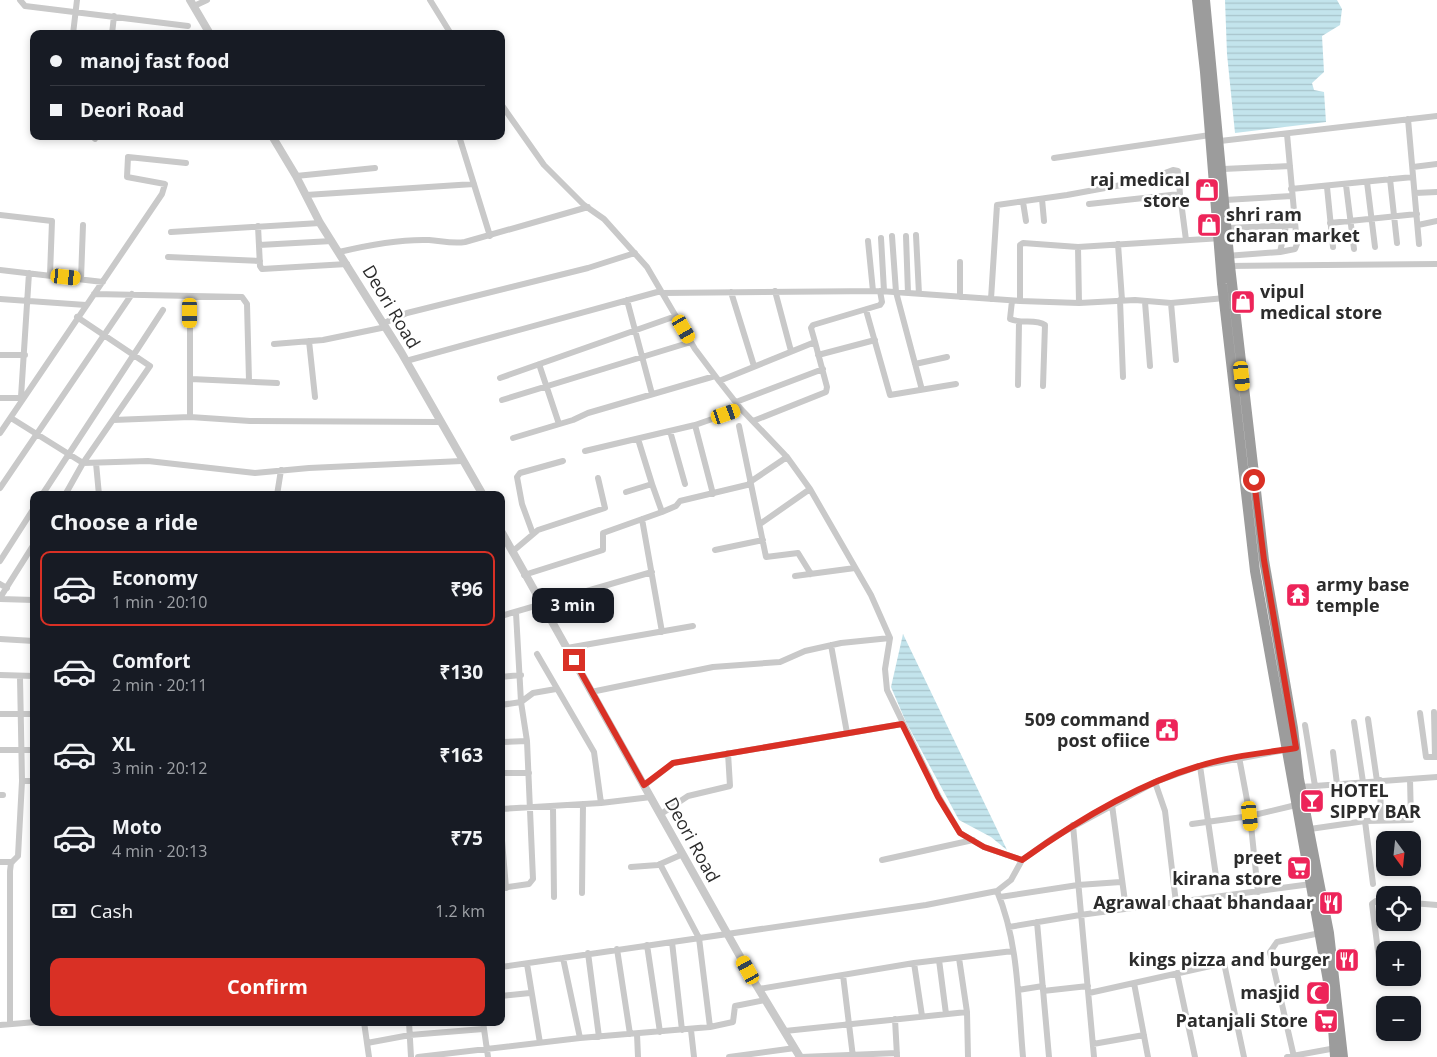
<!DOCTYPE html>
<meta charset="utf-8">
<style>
:root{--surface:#171b24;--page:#20242c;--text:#f1f3f6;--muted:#9ea1a6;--line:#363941;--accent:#d93025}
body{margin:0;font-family:"Open Sans",sans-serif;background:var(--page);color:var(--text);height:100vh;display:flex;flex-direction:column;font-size:19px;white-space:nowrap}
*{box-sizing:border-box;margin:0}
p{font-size:16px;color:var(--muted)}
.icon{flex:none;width:28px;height:28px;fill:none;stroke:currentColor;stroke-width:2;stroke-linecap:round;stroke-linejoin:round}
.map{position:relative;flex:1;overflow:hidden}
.panel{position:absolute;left:30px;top:491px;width:475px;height:535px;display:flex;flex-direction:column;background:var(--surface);border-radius:10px;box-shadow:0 2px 8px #0003}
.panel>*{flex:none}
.guide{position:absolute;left:30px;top:30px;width:475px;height:110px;border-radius:10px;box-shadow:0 2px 8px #0003;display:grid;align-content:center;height:110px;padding:0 20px;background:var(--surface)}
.needle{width:32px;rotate:165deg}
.tools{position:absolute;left:1376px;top:831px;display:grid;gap:10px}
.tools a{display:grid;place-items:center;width:45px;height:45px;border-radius:10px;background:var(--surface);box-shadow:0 2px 8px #0003;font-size:25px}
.end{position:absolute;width:22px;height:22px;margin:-11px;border:6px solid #d93025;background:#fff;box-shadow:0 0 0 2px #fff}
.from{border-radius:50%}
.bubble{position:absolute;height:35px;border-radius:10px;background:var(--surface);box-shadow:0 2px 8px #0003;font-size:16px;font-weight:700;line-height:35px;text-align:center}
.car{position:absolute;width:15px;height:30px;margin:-15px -8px;border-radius:6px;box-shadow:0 0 4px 1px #0007;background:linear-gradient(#f5c518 24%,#345 0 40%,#f5c518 0 76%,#345 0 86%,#f5c518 0)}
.guide b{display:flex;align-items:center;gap:18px;height:48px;font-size:19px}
.guide b+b{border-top:1px solid var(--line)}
.guide i{width:12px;height:12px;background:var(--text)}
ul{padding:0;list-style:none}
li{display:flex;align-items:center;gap:15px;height:75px;margin:0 10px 8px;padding:0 10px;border:2px solid transparent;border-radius:10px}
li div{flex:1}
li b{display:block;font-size:19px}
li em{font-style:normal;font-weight:700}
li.active{border-color:var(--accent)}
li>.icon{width:45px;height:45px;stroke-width:1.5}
h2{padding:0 20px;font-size:22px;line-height:60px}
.pay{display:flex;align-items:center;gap:12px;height:55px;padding:0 20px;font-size:19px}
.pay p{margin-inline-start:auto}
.button{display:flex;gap:10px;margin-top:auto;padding:10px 20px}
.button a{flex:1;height:58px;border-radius:10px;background:var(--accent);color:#fff;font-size:20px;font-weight:700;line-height:58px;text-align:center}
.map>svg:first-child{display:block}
.water{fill:url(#water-rules)}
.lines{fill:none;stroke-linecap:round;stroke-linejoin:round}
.minor{stroke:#c9c9c9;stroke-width:6}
.tertiary{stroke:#c9c9c9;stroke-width:8}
.trunk{stroke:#9c9c9c;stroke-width:10}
.route{stroke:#d93025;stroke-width:6}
.labels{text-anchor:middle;stroke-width:5;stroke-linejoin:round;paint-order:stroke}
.poi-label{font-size:18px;font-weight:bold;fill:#2c2c2c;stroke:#fff;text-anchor:end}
.street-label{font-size:18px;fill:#2c2c2c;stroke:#fff}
</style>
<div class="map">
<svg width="1437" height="1057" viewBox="0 0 1437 1057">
<defs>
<pattern id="water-rules" width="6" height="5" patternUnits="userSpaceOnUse" patternTransform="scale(1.25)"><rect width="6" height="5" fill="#c3e4ec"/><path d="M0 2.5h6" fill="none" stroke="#a8c4cb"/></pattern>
</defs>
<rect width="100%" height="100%" fill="#fff"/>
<!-- water -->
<path class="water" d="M 1225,0 L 1337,0 L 1342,9 L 1340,25 L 1322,36 L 1324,72 L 1312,83 L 1314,90 L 1324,92 L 1326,122 L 1235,133 L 1227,54 Z
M 903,634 L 1007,850 L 991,837 L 959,820 L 906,722 L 891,687 Z"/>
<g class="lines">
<!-- minor -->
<path class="minor" d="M 20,0 L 25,6 L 188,26
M 430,0 L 451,34
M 194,6 L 207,0
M 73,34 L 77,0
M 112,34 L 114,16
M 501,104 L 544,165 L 584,205 L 604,219 L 647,267 L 695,349 L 719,381 L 741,409 L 787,457 L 810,489 L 871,595 L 890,638 L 885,669 L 887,690 L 939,797 L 960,833 L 984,847 L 1022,860
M 1408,119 L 1419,244
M 459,136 L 490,236
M 95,139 L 96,136
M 1220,141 L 1437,116
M 1054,158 L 1210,135
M 1413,167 L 1437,164
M 1223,169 L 1290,166
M 296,176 L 375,168
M 1390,179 L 1397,243
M 1367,182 L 1375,247
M 1346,185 L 1354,249
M 1327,187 L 1333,247
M 1291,189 L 1413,177
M 1415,193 L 1437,192
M 306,195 L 474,184
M 1042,199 L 1044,221
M 1225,200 L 1292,196
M 1023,202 L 1026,221
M 1089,204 L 1180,194 L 1186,240
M 0,215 L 52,221 L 50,275
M 1330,223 L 1417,214
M 1418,225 L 1437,221
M 258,226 L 260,266 L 262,269 L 347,264
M 1228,228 L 1295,225
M 171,232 L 320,223
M 916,235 L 919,294
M 892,236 L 896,292 L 922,390
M 906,236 L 908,293
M 881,238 L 884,291
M 868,241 L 873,291
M 1118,244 L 1122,300
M 259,245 L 332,241
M 339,252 C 368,245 399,239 429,240 C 442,241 452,244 465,242 L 588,207
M 1280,252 L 1295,249 L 1297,244 L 1287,134
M 1226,256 L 1280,252 L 1286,226
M 168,257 L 260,261
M 960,262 L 960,297
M 1228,266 L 1437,264
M 0,270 L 103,282
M 81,279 L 83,225
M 775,291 L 791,351
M 731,292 L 754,366
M 662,293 L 880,291 L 1020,301 L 1079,303 L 1135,300 L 1171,303 L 1225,298
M 94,294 L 242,297 L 247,304 L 249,381
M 190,296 L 190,417
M 0,299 L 86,305
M 991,299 L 997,205 L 1067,195 L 1143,181 L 1173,170 L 1178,171 L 1180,194
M 627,300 L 652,394
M 1120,300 L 1123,377
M 1012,301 L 1010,319 C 1021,324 1036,319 1045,325 L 1043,386
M 1020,301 L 1020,245 L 1023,243 L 1078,247
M 1145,302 L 1150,366
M 1079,303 L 1078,247 L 1222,238
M 1171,303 L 1176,360
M 866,310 L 890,395 L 956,384
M 384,323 L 407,313 L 588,268 L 635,253
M 309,341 L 315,397
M 274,344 L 323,340 L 386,327
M 0,355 L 25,355
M 818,355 L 875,340
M 406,361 L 661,291
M 539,364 L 559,424
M 915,364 L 947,357
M 500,378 L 676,316
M 191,379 L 277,383
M 719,381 L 815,342 L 811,328 L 813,325 L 880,305 L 882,302 L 880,291
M 1018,385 L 1019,322
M 21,397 L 29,273
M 0,398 L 23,398
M 502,400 L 691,342
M 736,402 L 823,369
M 11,418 L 83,463 L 148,461 L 255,473 L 309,468 L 462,461
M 113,420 L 190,417 L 250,421 L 439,422
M 753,421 L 826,392 L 827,387 L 815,342
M 695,425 L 713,494
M 739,426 L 766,557 L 798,553 L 811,574
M 670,431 L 685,484
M 0,433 L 162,194 L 165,184 L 127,177 L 128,157 L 186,163
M 513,438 L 573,420 L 588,413 L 715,376
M 638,439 L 652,484
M 585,451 L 695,425 L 741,409
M 96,463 L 99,495
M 750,482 L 787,457
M 0,488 L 132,294
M 42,495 L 163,310
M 65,495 L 83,463 L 150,366 L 77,317
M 277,495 L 281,470
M 474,495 L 481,493
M 662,512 L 676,506 L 680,501 L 751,484
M 642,519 L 662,632
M 760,524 L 810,489
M 533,534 L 522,504 L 517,477 L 520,473 L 563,461
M 715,550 L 763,540
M 512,552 L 538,530 L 605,508 L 598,478
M 0,561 L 34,508
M 524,575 L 603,550 L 603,533 L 662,512 L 652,484 L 626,492
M 795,576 L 855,568
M 0,584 L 7,588
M 0,598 L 34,544
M 0,599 L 34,600
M 516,613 L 521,702
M 501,616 L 652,572
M 0,639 L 34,641
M 831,645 L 847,733
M 567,648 L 693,626
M 537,654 L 594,752 L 601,803
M 0,675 L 34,676
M 501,677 L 521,675
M 591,692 L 713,667 L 780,662 L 805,651 L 841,643 L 890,638
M 521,702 L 533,693 L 556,689
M 501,705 L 521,702 L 527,741 L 533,879 L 529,884 L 501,888
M 1434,712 L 1435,757
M 1420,713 L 1426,757 L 1437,757
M 0,714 L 34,714
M 1368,719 L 1377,781
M 1354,722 L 1363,782
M 1305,725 L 1315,786
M 501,742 L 527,741
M 0,750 L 34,750
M 1333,752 L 1337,784
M 1239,757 L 1250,816 L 1258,892
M 1200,766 L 1216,876
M 501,773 L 529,773
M 1380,780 L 1381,820
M 22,781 L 34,781
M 1155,782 L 1165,811 L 1176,903
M 645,785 L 673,763 L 902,724
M 1301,787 L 1437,777
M 0,795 L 3,795
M 1112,805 L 1126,909
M 553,807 L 554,897
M 501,809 L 601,803 L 651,797
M 661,814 L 688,796 L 730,786 L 728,753
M 1365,821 L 1373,884
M 1192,824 L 1250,816 L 1296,805
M 1073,825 L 1094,1057
M 501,829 L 506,888
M 1310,829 L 1365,821 L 1411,820 L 1410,779
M 882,860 L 973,840
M 0,862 L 12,862
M 660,864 L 699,938 L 710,1027 L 733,1022 L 735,1006 L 765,1000
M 631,867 L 658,865 L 683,854
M 997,891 C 1019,943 1018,1002 1023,1057
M 582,893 L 583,804
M 1000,897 L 1078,885 L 1121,882
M 1412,903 L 1437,905
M 1037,922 L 1049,1057
M 1009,927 L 1080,915 L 1311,884
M 672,942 L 682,1030
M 647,945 L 660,1032
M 617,949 L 630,1034
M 588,953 L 599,1037
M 563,958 L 580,1038
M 959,958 L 967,1012 L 968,1057
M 939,960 L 946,1014
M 914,963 L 922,1016
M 527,964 L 540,1043
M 501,967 L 926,905 L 997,891 L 1011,880 L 1022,860 L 1056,836 L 1155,782 L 1200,766 L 1290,749
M 1380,967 L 1372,904 L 1376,901 L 1385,901
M 1177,973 L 1195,1057
M 843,975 L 853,1057
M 1134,983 L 1148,1057
M 759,989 L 914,963 L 1013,951
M 1018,990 L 1043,986
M 1043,991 L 1088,986
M 1089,993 L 1224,963 L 1244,1057
M 501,996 L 530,993
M 895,1019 L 897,1056
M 364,1022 L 369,1057
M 409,1022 L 411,1057
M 483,1022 L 488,1057
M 10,1024 L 10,871 L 11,863 L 18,856 L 22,781 L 20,677
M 0,1025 L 36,1022
M 691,1030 L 694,1057
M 785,1031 L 967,1012
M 637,1034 L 638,1057
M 367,1043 L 410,1035 L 483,1029
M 1093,1044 L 1144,1035
M 418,1057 L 580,1038 L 710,1027
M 729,1057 L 795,1048
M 801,1057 L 897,1053
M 1287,1057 L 1336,1048
M 1294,1057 L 1270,952 L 1277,942 L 1320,933"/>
<!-- tertiary -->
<path class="tertiary" d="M 190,0 L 210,34
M 272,136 L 296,176 L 320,223 L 401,352 L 483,495
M 501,531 L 755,983 L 800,1057"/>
<!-- trunk -->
<path class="trunk" d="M 1197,0 L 1205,72 L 1222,284 L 1255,571 L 1331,998 L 1335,1057
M 1205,0 L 1230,266 L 1264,560 L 1293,728 L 1299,779 L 1329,933 L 1343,1057"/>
</g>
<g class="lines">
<!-- route -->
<path class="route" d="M 574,660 L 644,785 L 673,763 L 902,724 L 938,797 L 960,833 L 984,847 L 1022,860 C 1075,822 1135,785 1199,766 C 1230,756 1264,753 1296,748 L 1264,560 L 1254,480"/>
</g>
<!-- icons -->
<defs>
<symbol id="shop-square" viewBox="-11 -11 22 22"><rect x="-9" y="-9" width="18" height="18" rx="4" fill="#ed2459" stroke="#fff"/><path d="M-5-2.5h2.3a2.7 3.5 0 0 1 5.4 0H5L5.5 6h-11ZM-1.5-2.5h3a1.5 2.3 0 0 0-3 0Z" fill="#fff"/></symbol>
<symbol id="temple-square" viewBox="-11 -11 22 22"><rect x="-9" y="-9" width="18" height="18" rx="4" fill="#ed2459" stroke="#fff"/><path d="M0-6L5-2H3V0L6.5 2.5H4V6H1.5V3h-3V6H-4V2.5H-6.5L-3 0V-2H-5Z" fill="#fff"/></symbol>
<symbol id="civic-square" viewBox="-11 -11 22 22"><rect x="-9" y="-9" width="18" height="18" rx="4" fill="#ed2459" stroke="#fff"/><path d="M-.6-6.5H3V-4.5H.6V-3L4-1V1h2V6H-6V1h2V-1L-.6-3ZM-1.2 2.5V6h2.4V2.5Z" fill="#fff"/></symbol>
<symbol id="bar-square" viewBox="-11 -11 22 22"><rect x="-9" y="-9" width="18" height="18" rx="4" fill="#ed2459" stroke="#fff"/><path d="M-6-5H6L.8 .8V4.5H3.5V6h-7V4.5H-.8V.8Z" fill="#fff"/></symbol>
<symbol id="supermarket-square" viewBox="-11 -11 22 22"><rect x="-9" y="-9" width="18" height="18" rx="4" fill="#ed2459" stroke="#fff"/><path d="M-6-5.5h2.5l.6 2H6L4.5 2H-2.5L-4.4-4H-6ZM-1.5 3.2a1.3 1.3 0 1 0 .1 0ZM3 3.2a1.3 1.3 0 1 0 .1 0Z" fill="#fff"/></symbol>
<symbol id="restaurant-square" viewBox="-11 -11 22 22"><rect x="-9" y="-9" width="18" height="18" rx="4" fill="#ed2459" stroke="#fff"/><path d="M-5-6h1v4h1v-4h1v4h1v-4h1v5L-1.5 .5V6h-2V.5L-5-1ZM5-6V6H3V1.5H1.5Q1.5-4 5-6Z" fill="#fff"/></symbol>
<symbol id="mosque-square" viewBox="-11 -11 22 22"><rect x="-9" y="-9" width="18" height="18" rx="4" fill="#ed2459" stroke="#fff"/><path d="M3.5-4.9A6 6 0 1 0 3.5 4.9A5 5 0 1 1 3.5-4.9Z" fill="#fff"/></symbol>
</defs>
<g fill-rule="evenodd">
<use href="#shop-square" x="1193" y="176" width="28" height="28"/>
<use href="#shop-square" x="1195" y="211" width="28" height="28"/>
<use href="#shop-square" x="1229" y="288" width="28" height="28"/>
<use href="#temple-square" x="1284" y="581" width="28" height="28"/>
<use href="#civic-square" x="1153" y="716" width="28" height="28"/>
<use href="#bar-square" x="1298" y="787" width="28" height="28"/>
<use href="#supermarket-square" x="1285" y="854" width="28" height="28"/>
<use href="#restaurant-square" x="1317" y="889" width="28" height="28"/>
<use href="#restaurant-square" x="1333" y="946" width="28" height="28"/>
<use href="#mosque-square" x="1304" y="979" width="28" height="28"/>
<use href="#supermarket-square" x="1312" y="1007" width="28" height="28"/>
</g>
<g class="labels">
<!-- poi labels -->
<g class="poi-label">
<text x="1190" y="186">raj medical<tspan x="1190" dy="21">store</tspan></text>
<text x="1226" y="221" text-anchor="start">shri ram<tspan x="1226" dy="21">charan market</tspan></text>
<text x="1260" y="298" text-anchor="start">vipul<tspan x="1260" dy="21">medical store</tspan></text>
<text x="1316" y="591" text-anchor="start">army base<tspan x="1316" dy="21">temple</tspan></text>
<text x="1150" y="726">509 command<tspan x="1150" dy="21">post ofiice</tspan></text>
<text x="1330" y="797" text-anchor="start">HOTEL<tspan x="1330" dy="21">SIPPY BAR</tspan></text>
<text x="1282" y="864">preet<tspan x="1282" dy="21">kirana store</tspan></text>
<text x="1314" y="909">Agrawal chaat bhandaar</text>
<text x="1330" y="966">kings pizza and burger</text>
<text x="1300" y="999">masjid</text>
<text x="1308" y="1027">Patanjali Store</text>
</g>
<!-- street labels -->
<g class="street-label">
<text transform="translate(391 307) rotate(59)" y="6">Deori Road</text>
<text transform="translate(692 840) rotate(61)" y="6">Deori Road</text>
</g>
</g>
</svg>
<div class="tools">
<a><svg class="needle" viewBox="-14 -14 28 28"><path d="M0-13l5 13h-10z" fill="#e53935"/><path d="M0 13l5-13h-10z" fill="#9ea1a6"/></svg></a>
<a><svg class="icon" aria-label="locate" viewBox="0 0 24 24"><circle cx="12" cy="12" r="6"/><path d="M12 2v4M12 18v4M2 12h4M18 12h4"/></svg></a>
<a>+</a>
<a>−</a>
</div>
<i class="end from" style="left:1254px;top:480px"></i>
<i class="end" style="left:574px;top:660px"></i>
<div class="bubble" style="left:532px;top:588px;width:82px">3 min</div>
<i class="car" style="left:66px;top:277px;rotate:96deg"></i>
<i class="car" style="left:190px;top:313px;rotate:180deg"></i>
<i class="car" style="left:684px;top:329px;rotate:150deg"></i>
<i class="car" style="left:1242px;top:376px;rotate:174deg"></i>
<i class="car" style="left:726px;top:414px;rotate:71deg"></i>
<i class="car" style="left:1250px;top:816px;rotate:174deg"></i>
<i class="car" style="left:748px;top:970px;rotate:331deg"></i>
<div class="guide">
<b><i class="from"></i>manoj fast food</b>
<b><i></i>Deori Road</b>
</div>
<section class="panel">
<h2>Choose a ride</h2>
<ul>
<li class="active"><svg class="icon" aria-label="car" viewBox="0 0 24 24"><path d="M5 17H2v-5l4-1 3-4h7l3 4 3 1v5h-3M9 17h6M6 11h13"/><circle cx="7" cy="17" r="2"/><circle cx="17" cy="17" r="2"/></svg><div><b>Economy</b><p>1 min · 20:10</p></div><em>₹96</em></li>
<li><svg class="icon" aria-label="car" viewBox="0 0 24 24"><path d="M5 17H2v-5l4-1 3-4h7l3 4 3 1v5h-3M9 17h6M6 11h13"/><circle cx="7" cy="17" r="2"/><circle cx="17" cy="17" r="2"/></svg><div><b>Comfort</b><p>2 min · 20:11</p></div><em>₹130</em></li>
<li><svg class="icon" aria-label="car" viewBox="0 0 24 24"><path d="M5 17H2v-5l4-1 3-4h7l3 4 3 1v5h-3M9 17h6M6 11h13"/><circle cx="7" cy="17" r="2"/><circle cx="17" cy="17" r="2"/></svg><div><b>XL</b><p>3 min · 20:12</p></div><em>₹163</em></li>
<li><svg class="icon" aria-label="car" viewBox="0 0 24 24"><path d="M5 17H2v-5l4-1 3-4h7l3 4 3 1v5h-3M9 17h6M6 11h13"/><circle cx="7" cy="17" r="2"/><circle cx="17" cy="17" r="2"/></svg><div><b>Moto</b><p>4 min · 20:13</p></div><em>₹75</em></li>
</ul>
<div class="pay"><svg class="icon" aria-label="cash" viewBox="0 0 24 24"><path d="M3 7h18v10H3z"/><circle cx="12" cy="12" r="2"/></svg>Cash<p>1.2 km</p></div>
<div class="button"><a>Confirm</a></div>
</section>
</div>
